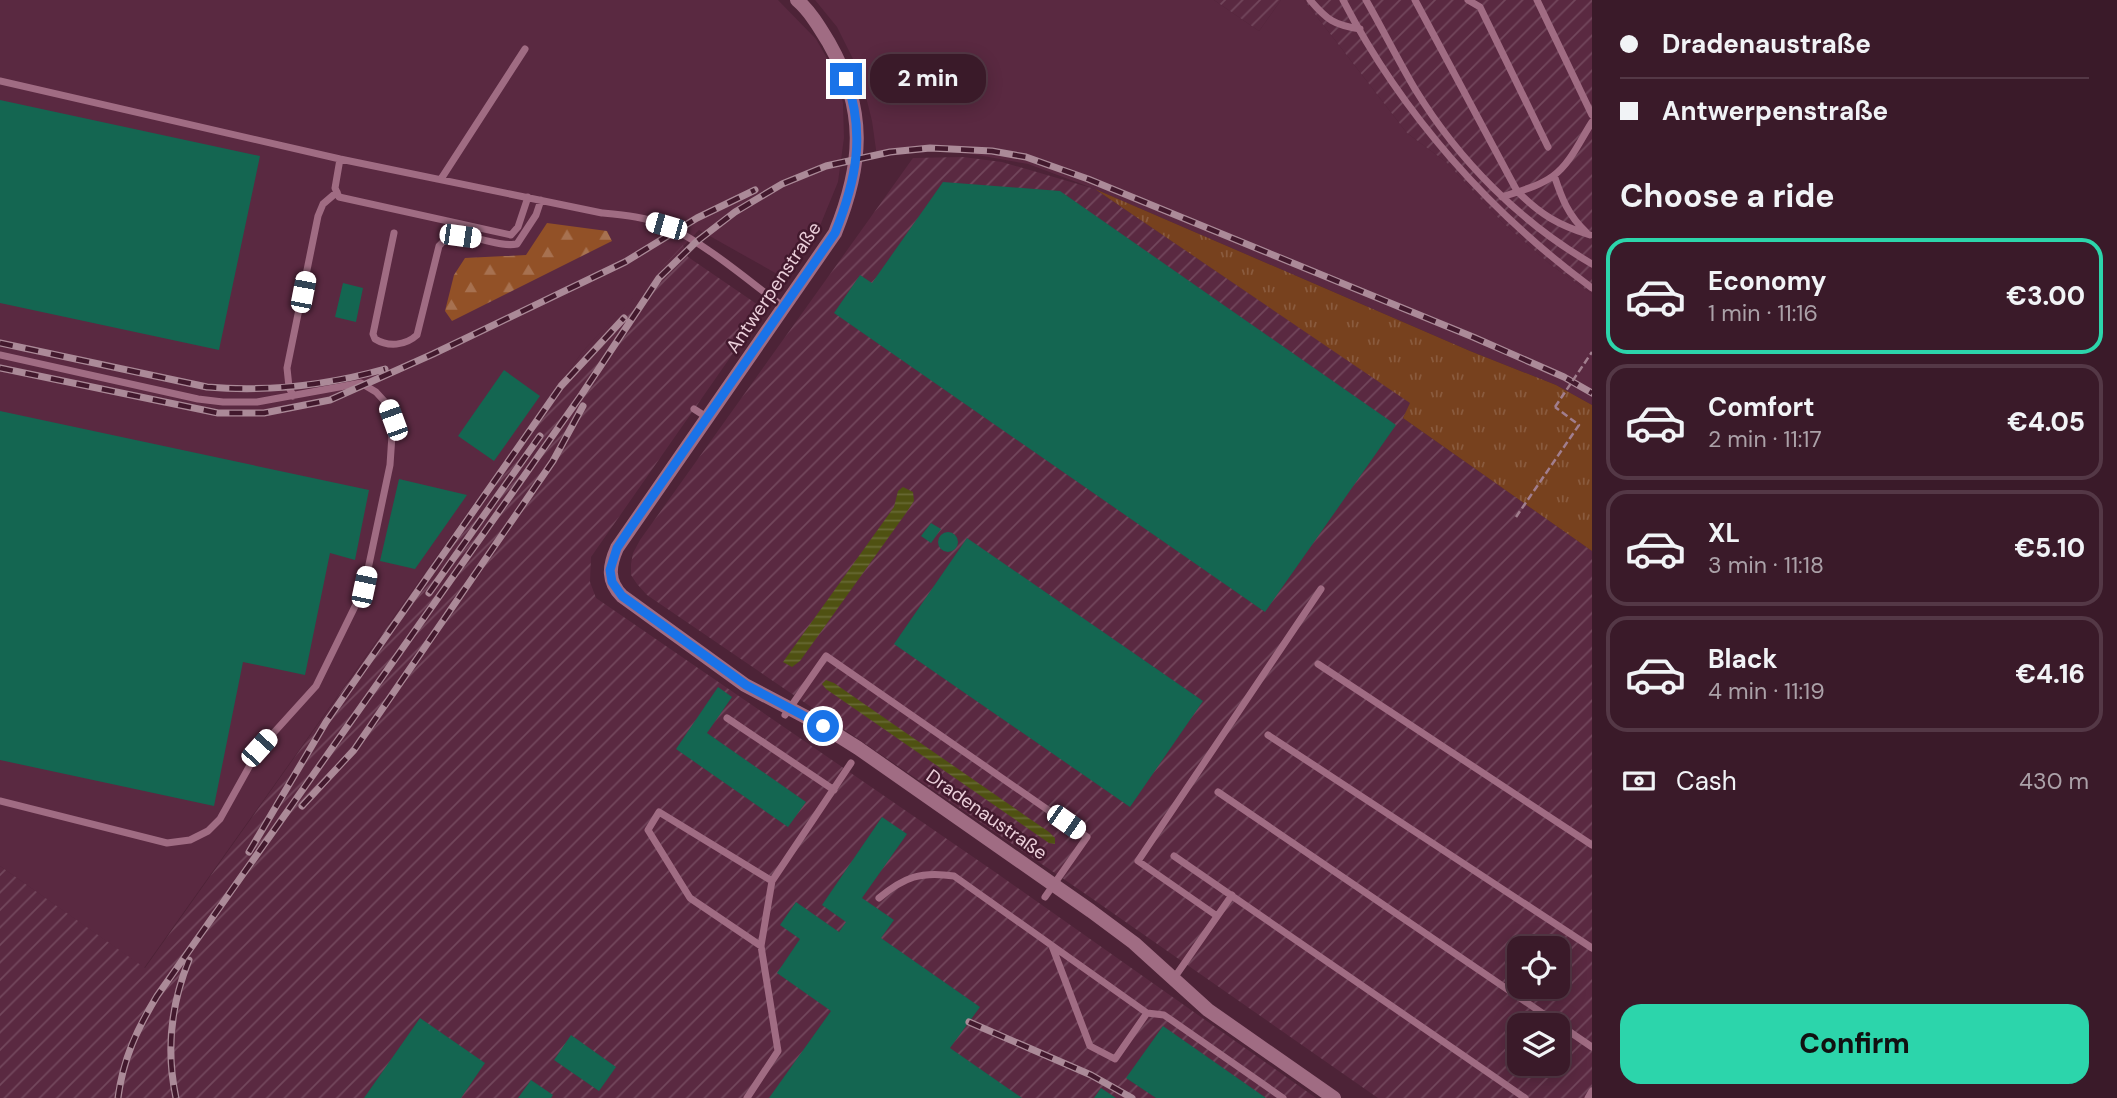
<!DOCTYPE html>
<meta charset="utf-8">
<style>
:root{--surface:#3a1a29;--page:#412331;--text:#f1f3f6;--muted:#aba1a8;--line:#543846;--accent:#2cd5ab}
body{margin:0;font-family:"DM Sans",sans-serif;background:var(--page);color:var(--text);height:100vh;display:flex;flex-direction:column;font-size:26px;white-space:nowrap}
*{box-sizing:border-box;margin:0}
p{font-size:23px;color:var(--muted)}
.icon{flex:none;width:38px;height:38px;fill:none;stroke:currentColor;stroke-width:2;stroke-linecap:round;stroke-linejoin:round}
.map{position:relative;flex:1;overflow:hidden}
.side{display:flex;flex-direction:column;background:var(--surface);width:525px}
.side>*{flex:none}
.hud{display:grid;align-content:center;height:154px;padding:0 28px;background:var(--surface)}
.tools{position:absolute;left:1507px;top:936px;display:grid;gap:14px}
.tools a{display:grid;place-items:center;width:63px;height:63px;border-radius:14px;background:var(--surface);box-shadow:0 4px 18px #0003,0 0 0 2px var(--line);font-size:35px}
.end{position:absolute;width:32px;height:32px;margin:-16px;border:9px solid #1a73e8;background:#fff;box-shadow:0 0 0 4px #fff}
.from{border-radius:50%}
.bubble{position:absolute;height:49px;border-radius:21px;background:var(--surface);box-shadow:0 4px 18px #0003,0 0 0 2px var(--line);font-size:23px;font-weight:800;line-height:49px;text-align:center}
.car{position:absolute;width:21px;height:42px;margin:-21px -10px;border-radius:9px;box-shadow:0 0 5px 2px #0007;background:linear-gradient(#fff 24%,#345 0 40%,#fff 0 76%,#345 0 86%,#fff 0)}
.hud b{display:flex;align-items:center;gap:24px;height:66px;font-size:26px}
.hud b+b{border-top:2px solid var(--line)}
.hud i{width:18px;height:18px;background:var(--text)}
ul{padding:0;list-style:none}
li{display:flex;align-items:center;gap:21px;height:116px;margin:0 14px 10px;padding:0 14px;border:4px solid var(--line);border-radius:21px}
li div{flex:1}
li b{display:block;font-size:26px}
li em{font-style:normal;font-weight:800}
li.active{border-color:var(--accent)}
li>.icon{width:63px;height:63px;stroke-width:1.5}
h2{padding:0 28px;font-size:32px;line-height:84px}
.pay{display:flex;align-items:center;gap:18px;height:77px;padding:0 28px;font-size:26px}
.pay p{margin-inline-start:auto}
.button{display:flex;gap:14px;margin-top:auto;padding:14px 28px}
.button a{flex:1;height:80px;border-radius:21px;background:var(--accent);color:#111;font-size:28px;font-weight:800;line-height:80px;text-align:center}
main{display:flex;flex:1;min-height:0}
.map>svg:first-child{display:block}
.built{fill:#5a2941}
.industrial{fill:url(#industrial-furrows);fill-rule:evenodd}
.grass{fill:url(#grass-tufts)}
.forest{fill:url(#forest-firs)}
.water{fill:url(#water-rules)}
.building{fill:#146651}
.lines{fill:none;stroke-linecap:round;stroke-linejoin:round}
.path{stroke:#a17e8e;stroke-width:2.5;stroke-dasharray:7 3.5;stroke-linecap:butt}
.service{stroke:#a06c83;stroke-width:7}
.minor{stroke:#a06c83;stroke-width:14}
.rail-casing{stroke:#ab8a98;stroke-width:7}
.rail{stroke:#42192d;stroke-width:4.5;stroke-dasharray:13;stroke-linecap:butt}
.path-bridge{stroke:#a17e8e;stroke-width:2.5;stroke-dasharray:7 3.5;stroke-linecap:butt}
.route{stroke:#1a73e8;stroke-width:9}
.labels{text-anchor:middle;stroke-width:5;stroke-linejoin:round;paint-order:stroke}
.street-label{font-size:19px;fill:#ebcfda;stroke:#42192d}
</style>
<main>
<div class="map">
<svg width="1592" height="1098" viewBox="0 0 1592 1098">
<defs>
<pattern id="industrial-furrows" width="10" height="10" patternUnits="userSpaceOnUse" patternTransform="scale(1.75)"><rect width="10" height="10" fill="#5a2941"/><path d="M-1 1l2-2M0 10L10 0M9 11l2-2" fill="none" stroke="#72475c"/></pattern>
<pattern id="grass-tufts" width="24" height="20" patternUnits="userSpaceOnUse" patternTransform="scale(1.75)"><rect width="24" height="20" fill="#77411e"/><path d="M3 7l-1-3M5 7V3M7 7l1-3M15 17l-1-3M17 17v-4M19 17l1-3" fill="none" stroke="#8a5b3e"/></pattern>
<pattern id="forest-firs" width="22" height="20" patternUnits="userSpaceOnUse" patternTransform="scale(1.75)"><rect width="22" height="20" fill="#925127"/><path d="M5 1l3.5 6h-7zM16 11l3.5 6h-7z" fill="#a77150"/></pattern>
<pattern id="water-rules" width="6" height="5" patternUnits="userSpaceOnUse" patternTransform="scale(1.75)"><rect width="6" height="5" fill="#4f5112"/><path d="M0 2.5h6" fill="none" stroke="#686934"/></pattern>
</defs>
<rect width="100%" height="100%" fill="#4d2337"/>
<!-- built -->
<path class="built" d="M 0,0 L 778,0 L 816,39 L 835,72 L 843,103 L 844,138 L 838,182 L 815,238 L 786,279 L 699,230 L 583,351 L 144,968 L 0,866 Z
M 815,0 L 1214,0 L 1259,31 L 1281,0 L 1304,0 L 1407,133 L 1446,162 L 1501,221 L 1551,265 L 1592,294 L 1592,405 L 1556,385 L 1470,351 L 1095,189 L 1028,164 L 960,152 L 927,152 L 877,157 L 872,121 L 860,73 L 837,27 Z"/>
<!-- industrial -->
<path class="industrial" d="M 1214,0 L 1281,0 L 1259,31 Z
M 1304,0 L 1592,0 L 1592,294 L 1551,265 L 1501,221 L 1446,162 L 1407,133 Z
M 963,157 L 1002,162 L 1095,189 L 1411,403 L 1403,418 L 1592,551 L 1592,1098 L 1378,1098 L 1087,895 L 647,595 L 637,584 L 631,575 L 631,564 L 633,553 L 640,540 L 913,158 ZM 1519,948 L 1558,948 L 1558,987 L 1519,987 ZM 1519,1026 L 1558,1026 L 1558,1064 L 1519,1064 Z
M 683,245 L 688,257 L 764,309 L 591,557 L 590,582 L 596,598 L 995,872 L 1316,1098 L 0,1098 L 0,866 L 145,968 L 583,351 Z"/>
<!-- grass -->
<path class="grass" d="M 1095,189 L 1470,351 L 1556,385 L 1592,405 L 1592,551 L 1403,418 L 1410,403 Z"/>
<!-- forest -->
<path class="forest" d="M 547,223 L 607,231 L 612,241 L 452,321 L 445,311 L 454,275 L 465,258 L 526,255 Z"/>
<!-- water -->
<path class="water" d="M 903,487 L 913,492 L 914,501 L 906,513 L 800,661 L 792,667 L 783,662 L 894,507 L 898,491 Z
M 826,680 L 834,683 L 1049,832 L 1055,838 L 1055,844 L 1049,843 L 826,689 L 822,684 Z"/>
<!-- building -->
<path class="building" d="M 0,100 L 260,156 L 219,350 L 0,303 Z
M 943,182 L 1060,191 L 1396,425 L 1265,612 L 834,313 L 860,275 L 872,283 Z
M 343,283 L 363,288 L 356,322 L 335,317 Z
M 504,370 L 540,396 L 494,461 L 458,436 Z
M 0,411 L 369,490 L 355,560 L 330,553 L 305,675 L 243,662 L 214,806 L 0,760 Z
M 399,479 L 467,495 L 415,569 L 380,561 Z
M 931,523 L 941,529 L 931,543 L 921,536 Z
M938 542a10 10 0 1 1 20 0a10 10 0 1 1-20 0Z
M 967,538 L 1203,701 L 1130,807 L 894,644 Z
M 718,687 L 732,697 L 707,733 L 806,802 L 788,827 L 676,749 Z
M 882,817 L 907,834 L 862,898 L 894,920 L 881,938 L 980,1007 L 950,1048 L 1022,1098 L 769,1098 L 831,1011 L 777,973 L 800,939 L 780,925 L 796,902 L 839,932 L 846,922 L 822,905 Z
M 420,1018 L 485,1063 L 461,1098 L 364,1098 Z
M 1163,1026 L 1266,1098 L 1156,1098 L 1126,1078 Z
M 571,1035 L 616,1067 L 599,1091 L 554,1060 Z
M 531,1080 L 553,1095 L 551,1098 L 518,1098 Z
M 1101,1088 L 1116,1098 L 1094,1098 Z"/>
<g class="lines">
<!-- path -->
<path class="path" d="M 1516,517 L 1579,425 L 1555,407"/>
<!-- service -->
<path class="service" d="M 1310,0 C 1327,20 1334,25 1360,29
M 1343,0 C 1402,114 1489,212 1592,288
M 1366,0 C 1383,30 1398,60 1415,89 C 1459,161 1520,222 1592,264
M 1415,0 L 1517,191 C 1541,215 1558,225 1590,235
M 1468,0 L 1480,7 L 1548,147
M 1537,0 L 1592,115
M 0,81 L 340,159 L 602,213 C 624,215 647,217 667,226 C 709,246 746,279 784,307
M 340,159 L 335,188 L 339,197 L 511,235 L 518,227 L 528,197
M 1554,175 C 1562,199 1568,215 1586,232
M 441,179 L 525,49
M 1502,197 C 1519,191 1538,187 1553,176 C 1570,164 1581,139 1592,122
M 394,233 L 373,334 L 375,339 C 388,347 405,346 417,335 L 439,246 C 458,223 493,249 517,244 L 536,215 L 541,200
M 0,355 L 198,399 L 223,402 L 257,402 L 361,383 L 376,392 L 387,404 L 393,420 L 390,465 L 364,588 L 316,686 L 259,749 L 220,819 L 208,831 L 190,840 L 167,843 L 0,801
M 293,396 L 289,387 L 287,368 L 318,216 L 323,204 L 337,192
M 694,409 L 708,418
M 1318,664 L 1592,845
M 785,715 L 826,656 L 1087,837 L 1045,897
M 727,718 L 834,790
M 1268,735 L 1592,948
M 1218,792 L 1592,1047
M 1174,856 L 1525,1098
M 879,898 C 904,877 921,871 954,876 L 1147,1013 L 1164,1015 L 1283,1098
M 1217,916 L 1138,861 L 1321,589
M 761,946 L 690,898 L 648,830 L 659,812 L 772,881
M 1052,946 L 1090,1046 L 1115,1059 L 1147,1013
M 1172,981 L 1232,895
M 747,1098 L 778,1051 L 761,946 L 772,881 L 851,763
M 1588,1098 L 1592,1091"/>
<!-- minor -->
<path class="minor" d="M 797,0 C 810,11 820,28 829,43 C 867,110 863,164 835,233 L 617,548 C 609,566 607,581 622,596 L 745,685 L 823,726 L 858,748 L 1091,911 L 1134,943 L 1208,1010 L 1334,1098"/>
<defs>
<path id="rail" d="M 0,343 L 207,387 C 266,392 328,385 385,369
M 0,368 L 218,413 L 264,413 L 330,400 L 433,354 L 625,262 L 697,218 L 755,190
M 429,593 L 540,436
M 302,806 L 354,750 L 553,461 L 583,406
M 249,852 L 326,722 L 561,386 L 624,318
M 969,1022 L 1091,1075 L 1132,1098
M 118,1098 C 123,1059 137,1029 157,996 L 582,394 L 659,278 L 696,242 L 735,212 L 782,184 L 826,166 L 890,152 L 930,148 L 992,151 L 1026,157 L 1088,179 L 1473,337 L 1564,377 L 1592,393
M 176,1098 C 166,1051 171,1004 189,960"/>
</defs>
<!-- rail casing -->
<use href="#rail" class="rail-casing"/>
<!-- rail -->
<use href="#rail" class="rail"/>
<!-- path-bridge -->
<path class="path-bridge" d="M 1555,407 L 1592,352"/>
</g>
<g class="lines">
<!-- route -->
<path class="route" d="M 823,726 L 746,685 L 622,596 L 612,582 L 610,570 L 617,548 L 629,530 L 835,233 C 856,181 866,134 846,79"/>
</g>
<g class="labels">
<!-- street labels -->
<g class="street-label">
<text transform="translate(773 287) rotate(-56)" y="7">Antwerpenstraße</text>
<text transform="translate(987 814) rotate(35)" y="7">Dradenaustraße</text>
</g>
</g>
</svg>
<div class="tools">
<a><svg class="icon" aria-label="locate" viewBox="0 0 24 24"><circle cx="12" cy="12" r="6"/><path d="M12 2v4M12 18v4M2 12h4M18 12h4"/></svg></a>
<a><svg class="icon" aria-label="layers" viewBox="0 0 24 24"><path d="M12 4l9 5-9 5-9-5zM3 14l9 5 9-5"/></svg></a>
</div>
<i class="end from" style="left:823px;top:726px"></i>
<i class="end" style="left:846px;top:79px"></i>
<div class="bubble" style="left:870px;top:54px;width:116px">2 min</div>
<i class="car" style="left:666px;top:226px;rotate:286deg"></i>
<i class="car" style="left:460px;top:236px;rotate:98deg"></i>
<i class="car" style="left:303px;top:292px;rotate:11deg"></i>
<i class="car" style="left:393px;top:420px;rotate:340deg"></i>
<i class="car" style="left:364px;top:587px;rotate:12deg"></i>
<i class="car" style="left:259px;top:748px;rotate:42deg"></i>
<i class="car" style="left:1066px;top:822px;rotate:125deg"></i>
</div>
<section class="side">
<div class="hud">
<b><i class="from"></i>Dradenaustraße</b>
<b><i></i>Antwerpenstraße</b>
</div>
<h2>Choose a ride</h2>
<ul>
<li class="active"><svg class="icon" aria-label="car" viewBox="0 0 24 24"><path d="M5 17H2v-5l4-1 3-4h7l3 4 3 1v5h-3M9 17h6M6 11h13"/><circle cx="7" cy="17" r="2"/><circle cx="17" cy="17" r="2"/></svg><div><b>Economy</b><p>1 min · 11:16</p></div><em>€3.00</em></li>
<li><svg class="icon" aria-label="car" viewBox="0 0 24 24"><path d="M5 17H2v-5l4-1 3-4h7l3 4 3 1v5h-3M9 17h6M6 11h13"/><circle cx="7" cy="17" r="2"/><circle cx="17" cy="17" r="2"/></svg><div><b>Comfort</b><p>2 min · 11:17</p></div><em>€4.05</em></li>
<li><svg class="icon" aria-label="car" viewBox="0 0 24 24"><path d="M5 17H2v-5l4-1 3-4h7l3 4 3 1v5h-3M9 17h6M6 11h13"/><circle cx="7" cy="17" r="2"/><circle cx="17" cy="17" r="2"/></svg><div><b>XL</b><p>3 min · 11:18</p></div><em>€5.10</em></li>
<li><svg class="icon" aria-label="car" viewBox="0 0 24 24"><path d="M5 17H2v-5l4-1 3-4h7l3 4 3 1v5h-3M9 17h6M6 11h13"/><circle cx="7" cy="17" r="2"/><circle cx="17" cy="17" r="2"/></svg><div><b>Black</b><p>4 min · 11:19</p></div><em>€4.16</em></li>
</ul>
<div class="pay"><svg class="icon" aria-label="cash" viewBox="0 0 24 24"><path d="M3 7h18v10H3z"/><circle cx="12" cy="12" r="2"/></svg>Cash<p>430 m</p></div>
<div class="button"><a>Confirm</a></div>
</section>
</main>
